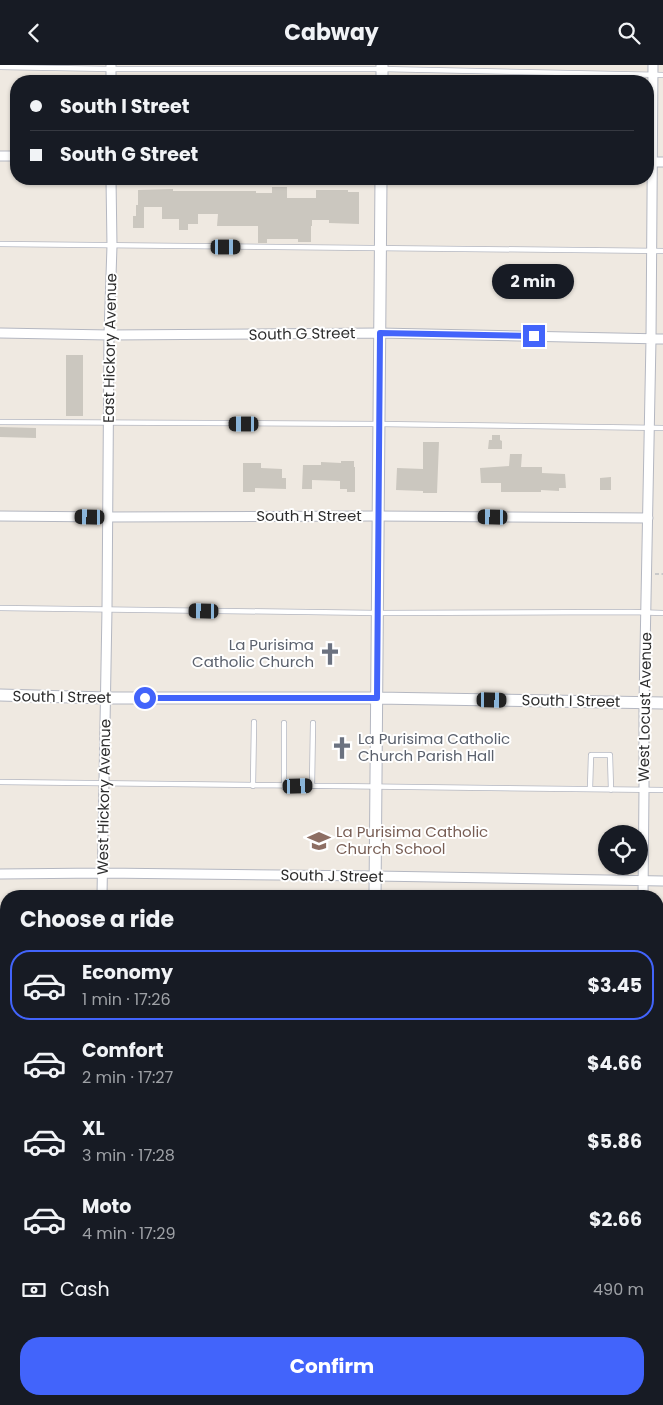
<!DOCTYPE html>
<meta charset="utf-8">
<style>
:root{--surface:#171b24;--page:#20242c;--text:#f1f3f6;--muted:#9ea1a6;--line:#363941;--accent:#4264fb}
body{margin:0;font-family:Poppins,sans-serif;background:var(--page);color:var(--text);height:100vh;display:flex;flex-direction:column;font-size:19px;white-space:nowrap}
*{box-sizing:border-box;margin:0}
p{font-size:16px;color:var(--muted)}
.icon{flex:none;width:28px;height:28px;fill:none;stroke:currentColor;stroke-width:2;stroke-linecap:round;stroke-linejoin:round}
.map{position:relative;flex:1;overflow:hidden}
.drawer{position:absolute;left:0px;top:825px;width:664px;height:515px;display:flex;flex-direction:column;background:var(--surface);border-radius:20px 20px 0 0;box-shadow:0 1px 4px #0004}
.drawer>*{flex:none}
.hud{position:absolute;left:10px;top:10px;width:644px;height:110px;border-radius:20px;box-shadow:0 1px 4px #0004;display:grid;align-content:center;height:110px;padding:0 20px;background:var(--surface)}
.controls{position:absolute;left:598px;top:760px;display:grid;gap:10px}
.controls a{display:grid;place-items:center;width:50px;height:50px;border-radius:50%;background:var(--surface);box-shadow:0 1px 4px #0004;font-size:25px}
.end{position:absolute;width:22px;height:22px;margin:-11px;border:6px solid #4264fb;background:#fff;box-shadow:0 0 0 2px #fff}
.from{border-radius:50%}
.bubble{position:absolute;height:35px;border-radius:18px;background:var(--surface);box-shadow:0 1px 4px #0004;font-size:16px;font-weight:700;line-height:35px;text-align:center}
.car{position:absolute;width:15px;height:30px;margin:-15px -8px;border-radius:6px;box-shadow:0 0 4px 1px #0007;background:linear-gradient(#222 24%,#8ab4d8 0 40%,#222 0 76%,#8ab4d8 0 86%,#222 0)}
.hud b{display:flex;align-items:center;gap:18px;height:48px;font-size:19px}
.hud b+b{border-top:1px solid var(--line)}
.hud i{width:12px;height:12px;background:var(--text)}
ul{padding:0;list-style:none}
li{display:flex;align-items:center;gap:15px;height:70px;margin:0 10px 8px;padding:0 10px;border:2px solid transparent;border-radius:20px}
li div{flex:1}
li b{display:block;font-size:19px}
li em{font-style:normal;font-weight:700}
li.on{border-color:var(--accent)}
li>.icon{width:45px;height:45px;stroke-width:1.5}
h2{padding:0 20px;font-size:22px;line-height:60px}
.pay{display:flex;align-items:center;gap:12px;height:55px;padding:0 20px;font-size:19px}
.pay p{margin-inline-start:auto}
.cta{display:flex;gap:10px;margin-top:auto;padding:10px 20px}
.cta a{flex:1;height:58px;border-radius:20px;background:var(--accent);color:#fff;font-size:20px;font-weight:700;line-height:58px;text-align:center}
header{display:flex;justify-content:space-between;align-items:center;height:65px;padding:0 20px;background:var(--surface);font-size:22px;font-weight:700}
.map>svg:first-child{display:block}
.education{fill:#f0e6d1}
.building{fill:#cbc7bf}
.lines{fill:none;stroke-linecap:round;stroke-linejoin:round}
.service-casing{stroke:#b4b7c1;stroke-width:6}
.minor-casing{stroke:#b4b7c1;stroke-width:11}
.tertiary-casing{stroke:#b4b7c1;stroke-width:13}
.path{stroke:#c9c9c9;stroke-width:2;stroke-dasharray:4 2.5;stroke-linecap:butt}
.service{stroke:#fff;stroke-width:4.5}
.minor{stroke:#fff;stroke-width:9}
.tertiary{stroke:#fff;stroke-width:11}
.route{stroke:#4264fb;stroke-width:6}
.labels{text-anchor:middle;stroke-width:4;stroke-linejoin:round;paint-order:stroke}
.street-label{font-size:15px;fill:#2e2e2e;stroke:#fff}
.worship-label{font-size:15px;fill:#5b616d;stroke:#fff;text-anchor:end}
.education-label{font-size:15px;fill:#785e54;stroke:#fff;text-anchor:start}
</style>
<header><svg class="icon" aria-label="back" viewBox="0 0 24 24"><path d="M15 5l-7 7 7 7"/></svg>Cabway<svg class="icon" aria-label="search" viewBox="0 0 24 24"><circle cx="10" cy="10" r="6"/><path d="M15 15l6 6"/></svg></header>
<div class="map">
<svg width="663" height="1340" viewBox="0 0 663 1340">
<rect width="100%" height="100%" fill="#efe9e1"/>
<!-- education -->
<path class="education" d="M 0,1184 L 6,1184 L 6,1334 L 353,1334 L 353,1340 L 0,1340 Z"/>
<!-- building -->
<path class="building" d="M 272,122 L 287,122 L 287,133 L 316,133 L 316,125 L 348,125 L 348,127 L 359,127 L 359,159 L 329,158 L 329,155 L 312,155 L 312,161 L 311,161 L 311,177 L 298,177 L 298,174 L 267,174 L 267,178 L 258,178 L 258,161 L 217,161 L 218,149 L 198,149 L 198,159 L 188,159 L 188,165 L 179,165 L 179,154 L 162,154 L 162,142 L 144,142 L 144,163 L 133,163 L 133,151 L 136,151 L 136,140 L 138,140 L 138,125 L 173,124 L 173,126 L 256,126 L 256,128 L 272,128 Z
M 66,290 L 83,290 L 83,351 L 66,351 Z
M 0,362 L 36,363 L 36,373 L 0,372 Z
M 492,370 L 500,370 L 500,375 L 502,376 L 502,384 L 488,384 L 489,375 L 492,375 Z
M 423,377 L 439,377 L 437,428 L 423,428 L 423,426 L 396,425 L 397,403 L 423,404 Z
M 510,389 L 522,389 L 521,402 L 542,402 L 542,408 L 565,409 L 566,423 L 559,423 L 559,426 L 541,425 L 541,427 L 501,427 L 501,418 L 481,418 L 480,403 L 509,401 Z
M 341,396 L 354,396 L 354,402 L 355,402 L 355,427 L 347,427 L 347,424 L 340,424 L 340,416 L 312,415 L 312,424 L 302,424 L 303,400 L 321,400 L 321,397 L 341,398 Z
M 243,398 L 261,398 L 261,403 L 282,404 L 282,413 L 286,413 L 286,424 L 255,423 L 255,427 L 243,427 Z
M 611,412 L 611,425 L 600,425 L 600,413 Z"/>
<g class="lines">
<defs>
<path id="service" d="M 0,2 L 111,4 L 382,4 L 663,10
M 0,179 L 663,186
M 0,357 L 379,359 L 663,363
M 0,543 L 378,548 L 631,547 L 663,548
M 284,658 L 284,722
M 0,717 C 221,721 442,723 663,725
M 253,721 L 254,657
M 312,721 L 313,658
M 590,724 L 591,690 L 610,690 L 611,725
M 0,896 L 6,896
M 658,901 L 663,901
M 0,1073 L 6,1073
M 658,1078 L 663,1078
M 658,1254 L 663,1255"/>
<path id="minor" d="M 111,0 L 111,16
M 0,91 L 16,91
M 648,97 L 663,97
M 0,268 L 109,270 L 380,268 L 663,274
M 0,451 L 107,452 L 378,451 L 648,453
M 0,809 L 102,808 L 375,811 L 663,816
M 102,831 L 107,544 L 109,270 L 112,181 L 111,114
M 643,831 L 644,725 L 644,638 L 651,274 L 653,0
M 0,986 L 6,986
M 658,989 L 663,989
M 0,1161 L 6,1161
M 658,1166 L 663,1166
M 640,1334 L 640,1340"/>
<path id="tertiary" d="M 382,16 L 382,0
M 0,630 L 106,633 L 377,633 L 663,638
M 375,831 L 381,114
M 369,1340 L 369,1334"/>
</defs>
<!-- service casing -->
<use href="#service" class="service-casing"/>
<!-- minor casing -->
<use href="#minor" class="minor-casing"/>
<!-- tertiary casing -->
<use href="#tertiary" class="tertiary-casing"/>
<!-- path -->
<path class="path" d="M 655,509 L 663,509"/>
<!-- service -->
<use href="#service" class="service"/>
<!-- minor -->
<use href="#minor" class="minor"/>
<!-- tertiary -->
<use href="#tertiary" class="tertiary"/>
</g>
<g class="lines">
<!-- route -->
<path class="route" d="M 145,633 L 377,633 L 380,268 L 534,271"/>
</g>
<!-- icons -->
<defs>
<symbol id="church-bare" viewBox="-9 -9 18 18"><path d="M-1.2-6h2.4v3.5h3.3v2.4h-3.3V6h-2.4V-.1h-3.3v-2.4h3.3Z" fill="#6b7280" stroke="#fff" stroke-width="2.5" paint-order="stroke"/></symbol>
<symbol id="school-bare" viewBox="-9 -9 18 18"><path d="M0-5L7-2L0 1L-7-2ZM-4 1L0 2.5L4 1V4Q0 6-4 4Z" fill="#8d6e63" stroke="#fff" stroke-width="2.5" paint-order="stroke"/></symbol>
</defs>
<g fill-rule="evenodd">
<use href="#church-bare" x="314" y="573" width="32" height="32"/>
<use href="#church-bare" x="326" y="667" width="32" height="32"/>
<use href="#school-bare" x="303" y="760" width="32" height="32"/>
</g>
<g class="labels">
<!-- street labels -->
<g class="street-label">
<text transform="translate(302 269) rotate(-1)" y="5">South G Street</text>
<text transform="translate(110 283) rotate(-89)" y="5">East Hickory Avenue</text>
<text x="309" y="456">South H Street</text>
<text transform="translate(62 632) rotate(1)" y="5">South I Street</text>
<text transform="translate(571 636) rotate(1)" y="5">South I Street</text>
<text transform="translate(645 642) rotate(-89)" y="5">West Locust Avenue</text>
<text transform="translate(104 732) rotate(-89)" y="5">West Hickory Avenue</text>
<text transform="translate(332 811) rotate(1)" y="5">South J Street</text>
</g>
<!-- worship labels -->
<g class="worship-label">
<text x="314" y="585">La Purisima<tspan x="314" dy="17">Catholic Church</tspan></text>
<text x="358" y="679" text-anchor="start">La Purisima Catholic<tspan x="358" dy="17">Church Parish Hall</tspan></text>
</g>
<!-- education labels -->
<g class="education-label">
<text x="336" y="772">La Purisima Catholic<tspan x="336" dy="17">Church School</tspan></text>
</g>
</g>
</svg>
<div class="controls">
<a><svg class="icon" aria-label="locate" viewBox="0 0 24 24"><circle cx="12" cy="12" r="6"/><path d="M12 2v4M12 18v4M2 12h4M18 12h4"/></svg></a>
</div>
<i class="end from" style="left:145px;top:633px"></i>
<i class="end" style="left:534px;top:271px"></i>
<div class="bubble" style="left:492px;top:199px;width:82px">2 min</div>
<i class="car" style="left:226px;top:182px;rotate:90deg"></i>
<i class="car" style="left:244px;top:359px;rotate:270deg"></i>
<i class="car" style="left:90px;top:452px;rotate:271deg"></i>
<i class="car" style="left:493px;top:452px;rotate:271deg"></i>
<i class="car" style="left:204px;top:546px;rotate:271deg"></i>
<i class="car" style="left:492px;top:635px;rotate:91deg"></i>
<i class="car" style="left:298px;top:721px;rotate:88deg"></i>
<div class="hud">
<b><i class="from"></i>South I Street</b>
<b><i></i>South G Street</b>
</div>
<section class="drawer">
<h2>Choose a ride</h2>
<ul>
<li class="on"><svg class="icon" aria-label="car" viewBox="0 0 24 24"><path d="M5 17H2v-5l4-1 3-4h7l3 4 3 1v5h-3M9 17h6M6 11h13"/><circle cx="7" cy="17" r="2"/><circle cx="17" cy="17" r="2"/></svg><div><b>Economy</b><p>1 min · 17:26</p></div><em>$3.45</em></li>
<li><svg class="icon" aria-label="car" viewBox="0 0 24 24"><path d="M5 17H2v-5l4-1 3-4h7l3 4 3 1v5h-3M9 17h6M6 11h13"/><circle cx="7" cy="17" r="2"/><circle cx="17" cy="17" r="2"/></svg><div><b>Comfort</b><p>2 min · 17:27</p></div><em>$4.66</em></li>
<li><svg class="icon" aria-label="car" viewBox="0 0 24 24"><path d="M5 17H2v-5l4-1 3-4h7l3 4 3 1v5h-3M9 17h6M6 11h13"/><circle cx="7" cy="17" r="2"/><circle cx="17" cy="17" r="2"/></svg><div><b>XL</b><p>3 min · 17:28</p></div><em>$5.86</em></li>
<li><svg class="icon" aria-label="car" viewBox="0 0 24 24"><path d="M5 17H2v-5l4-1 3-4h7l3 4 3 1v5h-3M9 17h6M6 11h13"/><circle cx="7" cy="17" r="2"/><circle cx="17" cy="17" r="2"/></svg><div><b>Moto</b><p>4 min · 17:29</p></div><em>$2.66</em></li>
</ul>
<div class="pay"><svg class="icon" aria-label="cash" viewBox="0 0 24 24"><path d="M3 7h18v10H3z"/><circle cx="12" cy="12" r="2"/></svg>Cash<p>490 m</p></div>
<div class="cta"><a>Confirm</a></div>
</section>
</div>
